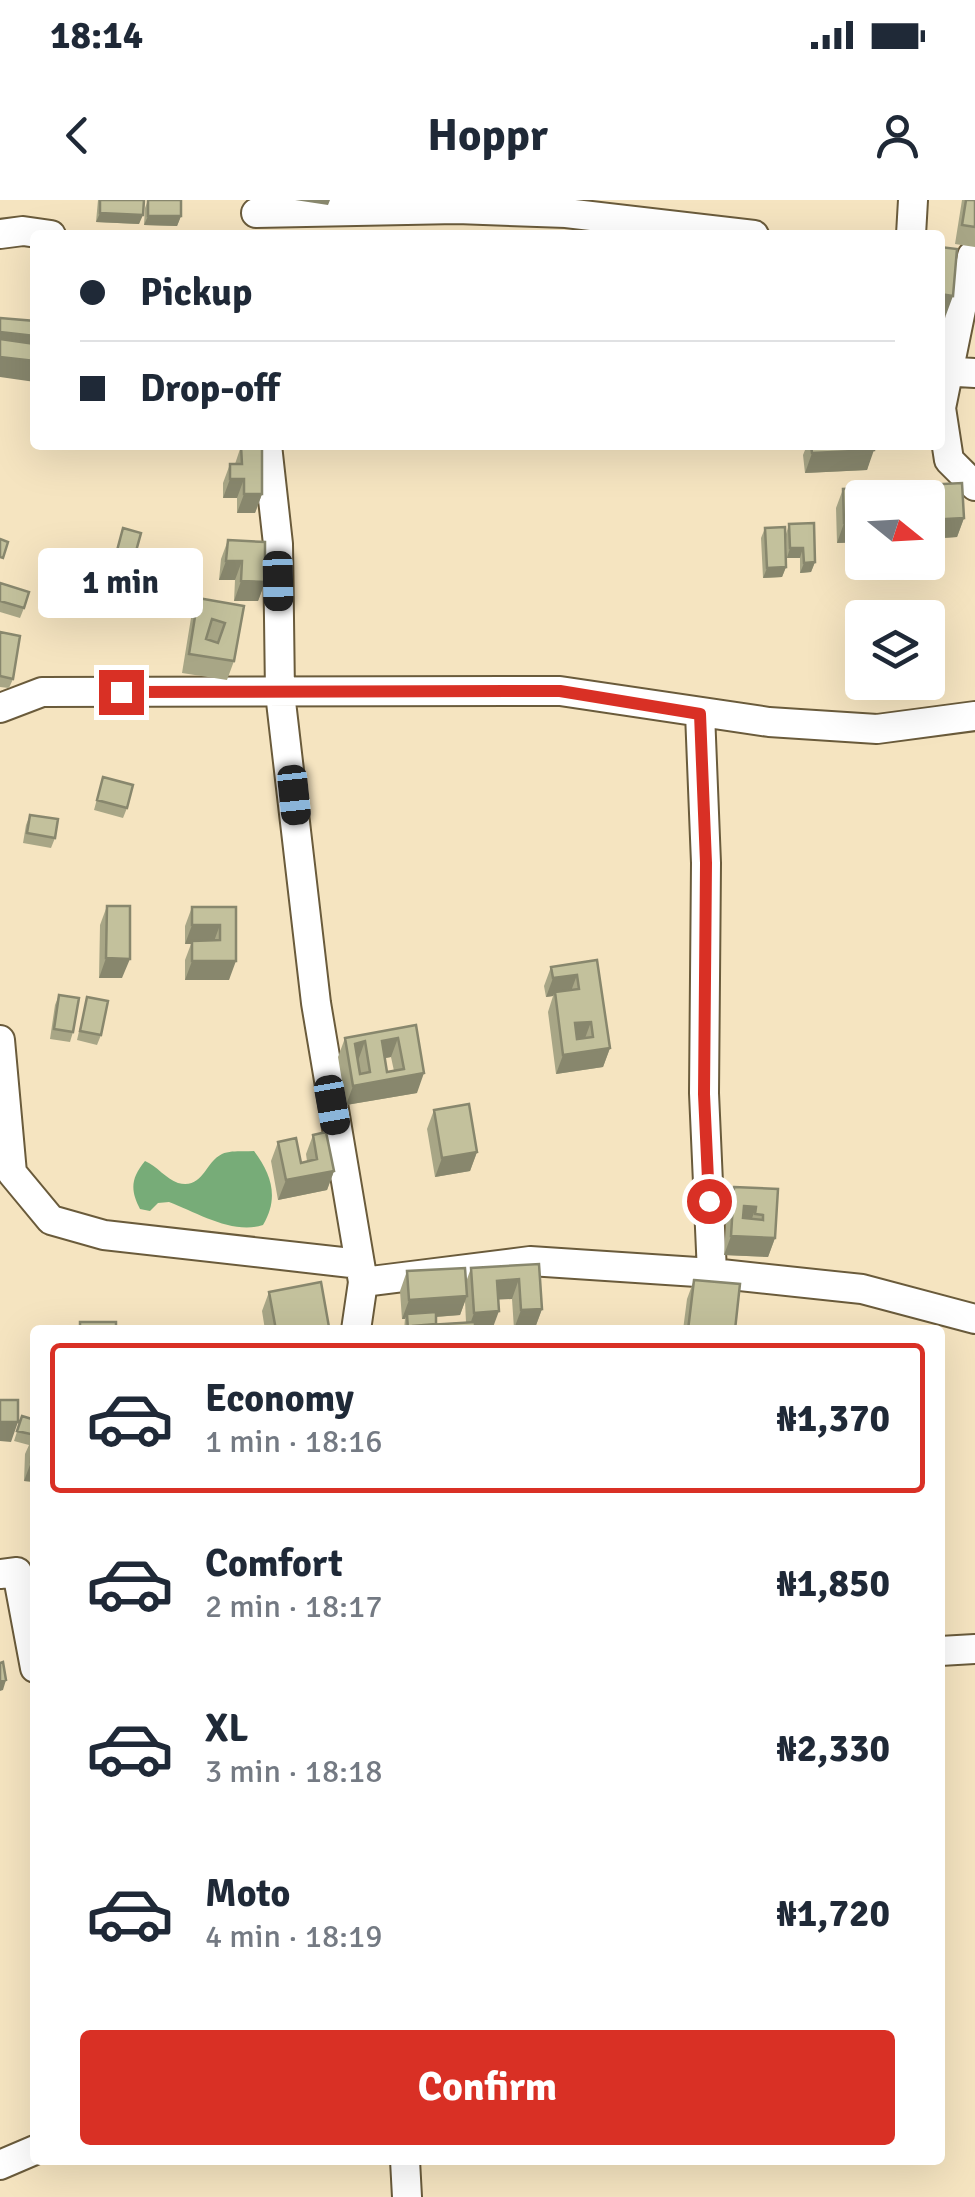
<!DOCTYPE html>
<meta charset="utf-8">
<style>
:root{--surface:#fff;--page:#f6f6f7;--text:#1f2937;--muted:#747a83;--line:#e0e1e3;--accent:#d93025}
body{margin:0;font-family:Signika,sans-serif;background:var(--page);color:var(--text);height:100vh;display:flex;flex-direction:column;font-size:38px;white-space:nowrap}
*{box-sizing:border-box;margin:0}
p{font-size:32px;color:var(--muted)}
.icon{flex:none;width:55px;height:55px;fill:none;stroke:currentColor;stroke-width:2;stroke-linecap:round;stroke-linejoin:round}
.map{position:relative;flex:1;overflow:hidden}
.details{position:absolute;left:30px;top:1125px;width:915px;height:840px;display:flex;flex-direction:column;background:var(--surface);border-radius:10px;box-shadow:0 10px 40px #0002}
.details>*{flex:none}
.hud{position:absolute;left:30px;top:30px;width:915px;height:220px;border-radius:10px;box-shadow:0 10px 40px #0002;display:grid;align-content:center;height:220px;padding:0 50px;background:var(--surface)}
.needle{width:65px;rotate:108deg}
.tools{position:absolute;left:845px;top:280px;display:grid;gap:20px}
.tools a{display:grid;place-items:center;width:100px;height:100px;border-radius:10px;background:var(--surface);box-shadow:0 10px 40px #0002;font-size:50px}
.end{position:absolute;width:45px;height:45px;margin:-22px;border:12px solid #d93025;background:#fff;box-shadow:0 0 0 5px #fff}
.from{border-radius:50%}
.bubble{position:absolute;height:70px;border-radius:10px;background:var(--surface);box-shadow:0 10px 40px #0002;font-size:32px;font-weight:700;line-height:70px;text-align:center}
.car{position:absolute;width:30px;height:60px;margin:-30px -15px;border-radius:12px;box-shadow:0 0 8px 2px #0007;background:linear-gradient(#222 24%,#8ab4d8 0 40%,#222 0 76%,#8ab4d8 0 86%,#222 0)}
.hud b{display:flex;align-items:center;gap:35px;height:95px;font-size:38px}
.hud b+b{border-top:2px solid var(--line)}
.hud i{width:25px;height:25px;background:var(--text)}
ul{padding:18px 0 0;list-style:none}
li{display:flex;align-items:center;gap:30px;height:150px;margin:0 20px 15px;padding:0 30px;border:5px solid transparent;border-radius:10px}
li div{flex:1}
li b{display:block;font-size:38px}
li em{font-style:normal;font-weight:700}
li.active{border-color:var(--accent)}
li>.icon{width:90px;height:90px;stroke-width:1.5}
.button{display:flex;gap:20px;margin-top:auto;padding:20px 50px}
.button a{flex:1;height:115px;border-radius:10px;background:var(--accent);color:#fff;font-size:40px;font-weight:700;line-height:115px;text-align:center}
.status{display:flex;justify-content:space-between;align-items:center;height:70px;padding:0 50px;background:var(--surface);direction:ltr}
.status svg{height:28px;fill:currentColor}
header{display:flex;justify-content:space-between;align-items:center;height:130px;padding:0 50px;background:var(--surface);font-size:45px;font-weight:700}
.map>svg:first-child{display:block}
.water{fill:#77ac78}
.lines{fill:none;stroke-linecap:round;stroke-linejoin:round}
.street-casing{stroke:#6a5b3b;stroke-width:32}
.street{stroke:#fff;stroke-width:28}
.wall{fill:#a8a686;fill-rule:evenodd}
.shaded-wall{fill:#88876d}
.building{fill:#c3c19c;stroke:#88876d;stroke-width:2.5;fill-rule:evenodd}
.route{stroke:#d93025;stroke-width:12}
</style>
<div class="status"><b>18:14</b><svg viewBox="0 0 49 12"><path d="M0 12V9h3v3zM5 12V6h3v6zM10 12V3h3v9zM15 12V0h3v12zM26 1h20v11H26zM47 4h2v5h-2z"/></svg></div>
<header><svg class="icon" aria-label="back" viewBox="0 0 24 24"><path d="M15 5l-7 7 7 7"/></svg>Hoppr<svg class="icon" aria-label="person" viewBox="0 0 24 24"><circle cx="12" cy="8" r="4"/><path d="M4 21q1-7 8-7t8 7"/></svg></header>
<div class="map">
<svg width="975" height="1997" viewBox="0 0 975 1997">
<rect width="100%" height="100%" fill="#f5e4c0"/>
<!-- water -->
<path class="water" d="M 254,951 C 272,975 279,998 263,1025 C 233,1035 198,1013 169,1002 L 158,1003 L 150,1011 L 140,1009 C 130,990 131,978 145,961 C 157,966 166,979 178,983 C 204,989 204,963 222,954 C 231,950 244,952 254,951 Z"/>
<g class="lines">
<defs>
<path id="street" d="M 256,13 L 457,9 L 566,13 L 754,35
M 0,34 L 23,31 L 51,35
M 911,35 L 913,0
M 972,56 L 941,208 L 949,260 L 975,286
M 940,171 L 975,173
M 267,245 L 278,344 L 280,493 L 316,803 L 363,1082 L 356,1130
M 0,508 L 42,492 L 560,491 L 769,522 L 877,529 L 975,516
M 700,513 L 706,663 L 704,893 L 712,1073
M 0,840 L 12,973 L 51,1020 L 104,1035 L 360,1064
M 363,1082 L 530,1061 L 712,1073 L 862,1089 L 975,1119
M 0,1374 L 17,1372 L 35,1468
M 940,1451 L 975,1449
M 405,1960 L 407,1997
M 0,1965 L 35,1950"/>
</defs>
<!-- street casing -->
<use href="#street" class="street-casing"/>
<!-- street -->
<use href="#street" class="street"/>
</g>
<!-- wall -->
<path class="wall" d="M 98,0 L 144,0 L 139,24 L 96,22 Z
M 148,0 L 181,16 L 177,26 L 144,25 L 145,8 Z
M 962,0 L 975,0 L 975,47 L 955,44 Z
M 807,245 L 874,245 L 867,270 L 805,273 L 803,255 Z
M 241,246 L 262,294 L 255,313 L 237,313 L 237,298 L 223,298 L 223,283 L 230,264 L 235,264 Z
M 962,283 L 964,318 L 957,337 L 928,339 L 928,298 L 862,298 L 862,342 L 837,343 L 836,308 L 843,289 Z
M 789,324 L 815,362 L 811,372 L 800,373 L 800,358 L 787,358 L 786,334 Z
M 765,328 L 786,367 L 782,377 L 763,378 L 761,338 Z
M 120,338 L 133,362 L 129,372 L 111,367 Z
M 228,340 L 265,382 L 258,401 L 234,401 L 235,380 L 219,380 L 221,359 Z
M 0,383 L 24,408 L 20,418 L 0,412 Z
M 198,398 L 244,406 L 234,461 L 227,480 L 182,473 L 191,418 Z
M 0,432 L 13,479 L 9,488 L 0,487 Z
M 103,577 L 127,608 L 123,618 L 94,610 Z
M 30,615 L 55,638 L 51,648 L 23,643 L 26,625 Z
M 107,706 L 122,778 L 99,778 L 100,725 Z
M 192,707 L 236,707 L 229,780 L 185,780 L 185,760 L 191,744 L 185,744 L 185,726 Z
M 597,760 L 610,848 L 603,867 L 556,874 L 548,812 L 553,796 L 546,797 L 544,786 L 551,767 Z
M 59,795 L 73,832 L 70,842 L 50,839 L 55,805 Z
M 87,797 L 101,835 L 97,845 L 77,840 Z
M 416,825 L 417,893 L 346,905 L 338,857 L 345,838 ZM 391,857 L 394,871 L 387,872 L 385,858 Z
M 434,910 L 477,952 L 470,971 L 435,977 L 427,929 Z
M 313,935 L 334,971 L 327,990 L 278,1000 L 271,961 L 278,942 L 301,963 L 307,961 L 306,954 Z
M 734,987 L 778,989 L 775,1038 L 768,1057 L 724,1055 L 727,1006 Z
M 539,1064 L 542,1109 L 535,1128 L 514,1129 L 512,1099 L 499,1099 L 492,1130 L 404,1130 L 405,1119 L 402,1119 L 400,1091 L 407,1071 L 466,1082 L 471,1068 ZM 465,1101 L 466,1122 L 436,1124 L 436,1117 L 460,1115 Z
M 694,1080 L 735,1130 L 683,1130 L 687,1099 Z
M 269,1092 L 328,1130 L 265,1130 L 262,1111 Z
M 22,1216 L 35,1220 L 35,1282 L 24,1281 L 25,1254 L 29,1245 L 14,1241 Z"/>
<!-- shaded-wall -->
<path class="shaded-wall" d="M 295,0 L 330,0 L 328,5 Z
M 100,13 L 143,15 L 139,24 L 96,22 Z
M 148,16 L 181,16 L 177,26 L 144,25 Z
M 940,94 L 953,96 L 946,115 L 940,114 Z
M 0,132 L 35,136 L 35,146 L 0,143 Z
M 0,157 L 35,161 L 35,182 L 0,177 Z
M 874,250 L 867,270 L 805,273 L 812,253 Z
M 230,279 L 244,279 L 237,298 L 223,298 Z
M 244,294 L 262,294 L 255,313 L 237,313 Z
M 964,318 L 957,337 L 928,339 L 928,320 Z
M 844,323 L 862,323 L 862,342 L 837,343 Z
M 790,348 L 803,348 L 800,358 L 787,358 Z
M 226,361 L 242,361 L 235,380 L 219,380 Z
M 815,362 L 811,372 L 800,373 L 804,363 Z
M 786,367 L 782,377 L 763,378 L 767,368 Z
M 241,381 L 265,382 L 258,401 L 234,401 Z
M 192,725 L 220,725 L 213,744 L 192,741 L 191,744 L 185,744 Z
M 106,758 L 130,759 L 122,778 L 99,778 Z
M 192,761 L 236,761 L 229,780 L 185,780 Z
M 577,775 L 570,794 L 555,792 L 553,796 L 546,797 L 553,778 Z
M 591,822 L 584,841 L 568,842 L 575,823 Z
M 398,838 L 391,857 L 375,860 L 382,841 Z
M 365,841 L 358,861 L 348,863 L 355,844 Z
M 610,848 L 603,867 L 556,874 L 563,855 Z
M 424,873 L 417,893 L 346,905 L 353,886 Z
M 477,952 L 470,971 L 435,977 L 442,958 Z
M 334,971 L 327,990 L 278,1000 L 286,980 Z
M 744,1006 L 756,1007 L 749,1027 L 737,1026 Z
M 731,1036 L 775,1038 L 768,1057 L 724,1055 Z
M 519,1079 L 512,1099 L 490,1100 L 497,1081 Z
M 467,1096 L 460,1115 L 407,1119 L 407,1114 L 405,1119 L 402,1119 L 409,1100 Z
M 542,1109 L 535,1128 L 514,1129 L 521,1110 Z
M 499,1111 L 492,1130 L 468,1130 L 474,1113 Z
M 0,1222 L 18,1222 L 11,1242 L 0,1241 Z
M 31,1262 L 35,1262 L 35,1282 L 24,1281 Z
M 6,1480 L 3,1490 L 0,1491 L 0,1482 Z"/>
<!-- building -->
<path class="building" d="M 100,0 L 144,0 L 143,15 L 100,13 Z
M 148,0 L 181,0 L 181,16 L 148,16 Z
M 966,0 L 975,0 L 975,27 L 962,25 Z
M 940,47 L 957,49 L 953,96 L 940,94 Z
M 0,118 L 35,121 L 35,136 L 0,132 Z
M 0,139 L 35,144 L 35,161 L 0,157 Z
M 262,245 L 262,294 L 244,294 L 244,279 L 230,279 L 230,264 L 242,264 L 241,246 Z
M 811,245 L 874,245 L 874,250 L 812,253 Z
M 962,283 L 964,318 L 928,320 L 928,298 L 862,298 L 862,323 L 844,323 L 843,289 Z
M 814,323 L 815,362 L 804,363 L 803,348 L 790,348 L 789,324 Z
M 785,327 L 786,367 L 767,368 L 765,328 Z
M 123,328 L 141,333 L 133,362 L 115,358 Z
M 0,339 L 8,342 L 3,358 L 0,357 Z
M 228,340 L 265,342 L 265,382 L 241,381 L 242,361 L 226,361 Z
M 0,383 L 29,392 L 24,408 L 0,401 Z
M 198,398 L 244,406 L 234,461 L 189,454 ZM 212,419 L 225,423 L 218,443 L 206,439 Z
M 887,404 L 897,405 L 895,418 L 885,418 Z
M 904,405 L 920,408 L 919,418 L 902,418 Z
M 0,432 L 20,436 L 13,479 L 0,476 Z
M 103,577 L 133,585 L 127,608 L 97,600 Z
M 30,615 L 58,619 L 55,638 L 27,633 Z
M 107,706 L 130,706 L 130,759 L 106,758 Z
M 192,707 L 236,707 L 236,761 L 192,761 L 192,741 L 220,740 L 220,725 L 192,725 Z
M 597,760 L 610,848 L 563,855 L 555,792 L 579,789 L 577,775 L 553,778 L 551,767 ZM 591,822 L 593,837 L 577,839 L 575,823 Z
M 59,795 L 79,798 L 73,832 L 54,829 Z
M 87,797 L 108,801 L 101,835 L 80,831 Z
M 416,825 L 424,873 L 353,886 L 345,838 ZM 398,838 L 404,869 L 387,872 L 382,841 ZM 365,841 L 370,872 L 360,874 L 355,844 Z
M 469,904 L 477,952 L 442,958 L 434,910 Z
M 326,932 L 334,971 L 286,980 L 278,942 L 296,938 L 301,963 L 317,959 L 313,935 Z
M 734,987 L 778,989 L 775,1038 L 731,1036 ZM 744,1006 L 756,1007 L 755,1014 L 763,1015 L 763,1020 L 743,1018 Z
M 539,1064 L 542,1109 L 521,1110 L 519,1079 L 497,1081 L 499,1111 L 474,1113 L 471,1068 Z
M 465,1068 L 467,1096 L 409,1100 L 407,1071 Z
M 694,1080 L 740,1084 L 735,1130 L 688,1130 Z
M 321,1082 L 329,1127 L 313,1130 L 276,1130 L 269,1092 Z
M 436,1112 L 436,1124 L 413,1126 L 411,1130 L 408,1130 L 407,1114 Z
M 80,1122 L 116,1122 L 116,1130 L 80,1130 Z
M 475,1122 L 475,1130 L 413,1130 L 413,1126 Z
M 0,1200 L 18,1200 L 18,1222 L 0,1222 Z
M 22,1216 L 35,1220 L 35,1235 L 17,1231 Z
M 32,1235 L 35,1235 L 35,1262 L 31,1262 Z
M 3,1462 L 6,1480 L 0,1482 L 0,1463 Z"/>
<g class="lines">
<!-- route -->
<path class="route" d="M 121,492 L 560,491 L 700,514 L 706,663 L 704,894 L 709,1001"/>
</g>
</svg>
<div class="tools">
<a><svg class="needle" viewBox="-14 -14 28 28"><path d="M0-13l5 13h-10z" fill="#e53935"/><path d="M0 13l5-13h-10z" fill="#747a83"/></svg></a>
<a><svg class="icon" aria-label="layers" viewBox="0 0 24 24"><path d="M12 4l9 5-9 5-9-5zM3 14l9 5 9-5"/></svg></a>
</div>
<i class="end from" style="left:709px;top:1001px"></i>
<i class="end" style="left:121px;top:492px"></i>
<div class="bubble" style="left:38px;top:348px;width:165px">1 min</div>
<i class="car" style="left:278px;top:381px;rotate:179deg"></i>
<i class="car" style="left:294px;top:595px;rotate:174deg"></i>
<i class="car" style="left:332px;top:905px;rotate:170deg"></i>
<div class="hud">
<b><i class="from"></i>Pickup</b>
<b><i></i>Drop-off</b>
</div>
<section class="details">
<ul>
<li class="active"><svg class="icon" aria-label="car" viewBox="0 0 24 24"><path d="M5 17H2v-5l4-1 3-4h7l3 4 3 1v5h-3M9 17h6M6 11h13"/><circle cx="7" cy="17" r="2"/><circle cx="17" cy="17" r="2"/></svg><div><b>Economy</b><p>1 min · 18:16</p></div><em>₦1,370</em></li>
<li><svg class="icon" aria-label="car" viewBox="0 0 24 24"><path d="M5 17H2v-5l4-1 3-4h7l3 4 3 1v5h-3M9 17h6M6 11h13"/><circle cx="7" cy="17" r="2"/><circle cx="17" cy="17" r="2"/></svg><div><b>Comfort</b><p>2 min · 18:17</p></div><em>₦1,850</em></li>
<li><svg class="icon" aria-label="car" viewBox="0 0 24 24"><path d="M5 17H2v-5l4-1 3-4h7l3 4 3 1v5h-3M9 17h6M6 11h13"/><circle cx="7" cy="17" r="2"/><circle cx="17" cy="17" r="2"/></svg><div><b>XL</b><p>3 min · 18:18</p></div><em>₦2,330</em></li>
<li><svg class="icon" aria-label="car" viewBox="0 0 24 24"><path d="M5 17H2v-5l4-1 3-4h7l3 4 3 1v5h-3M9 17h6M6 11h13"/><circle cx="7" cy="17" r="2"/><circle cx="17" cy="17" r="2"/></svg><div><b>Moto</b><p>4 min · 18:19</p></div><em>₦1,720</em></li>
</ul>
<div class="button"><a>Confirm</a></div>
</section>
</div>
